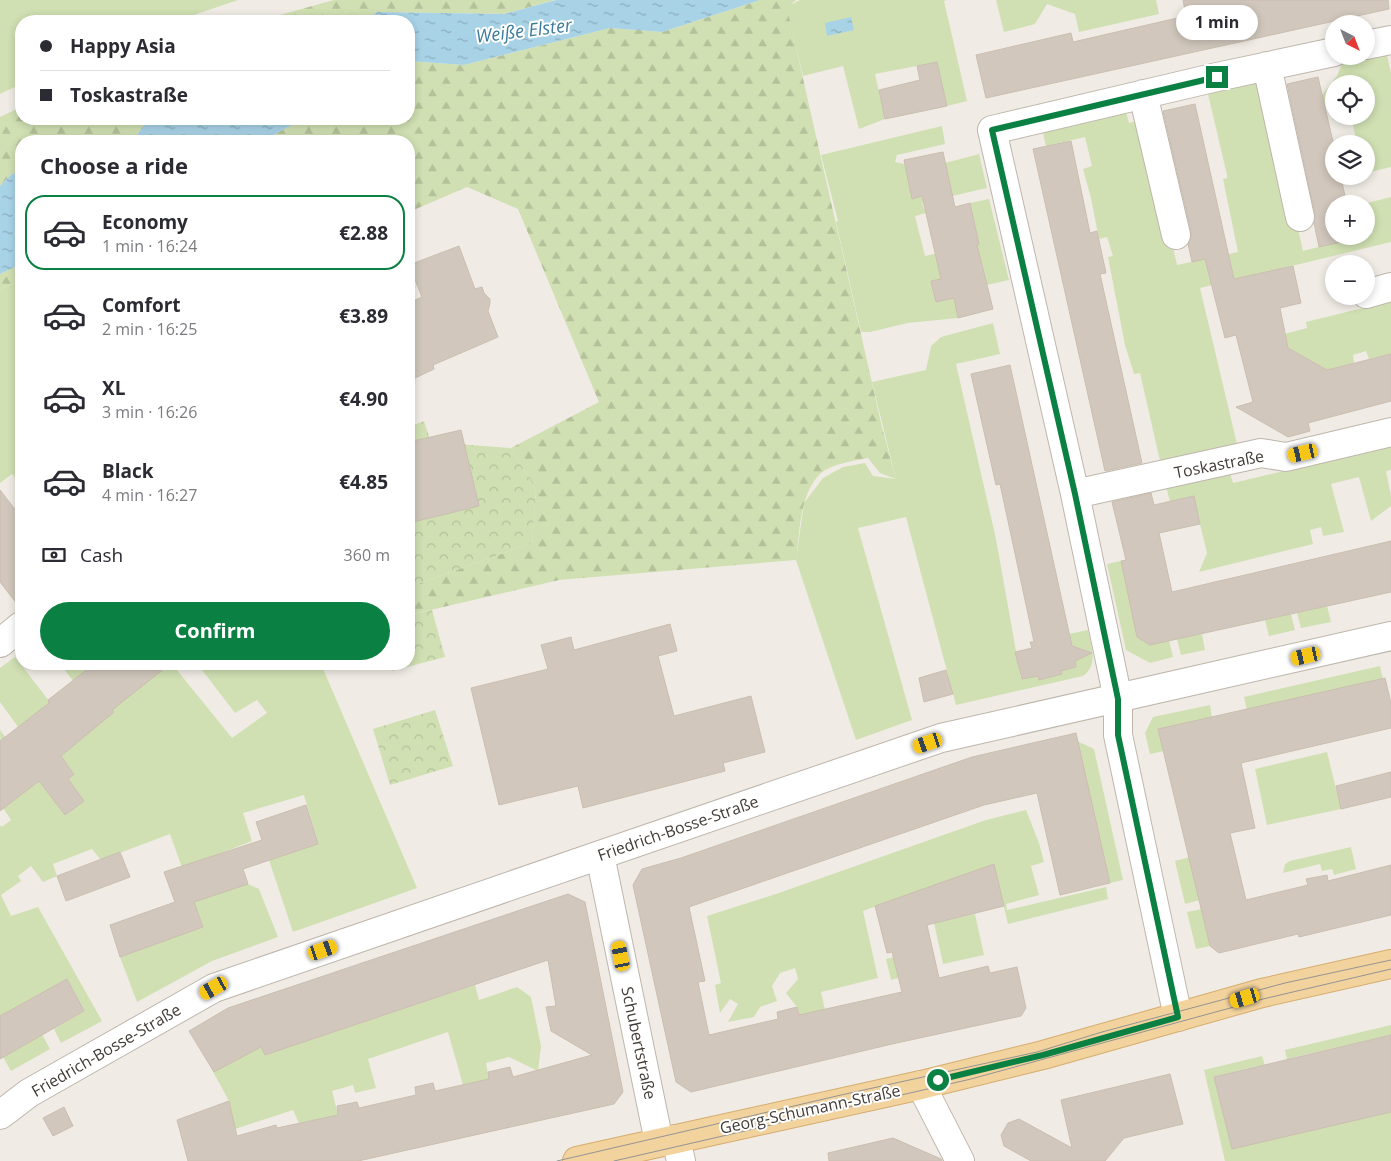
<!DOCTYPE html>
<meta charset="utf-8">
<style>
:root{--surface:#fff;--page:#f2f2f3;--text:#2b2b33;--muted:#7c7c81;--line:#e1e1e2;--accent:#0b8043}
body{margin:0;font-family:"Open Sans",sans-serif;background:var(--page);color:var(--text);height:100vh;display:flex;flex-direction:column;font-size:19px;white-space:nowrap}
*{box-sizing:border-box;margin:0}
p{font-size:16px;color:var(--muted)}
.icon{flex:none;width:28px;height:28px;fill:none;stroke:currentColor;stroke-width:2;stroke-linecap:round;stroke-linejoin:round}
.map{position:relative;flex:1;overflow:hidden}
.panel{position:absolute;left:15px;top:135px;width:400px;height:535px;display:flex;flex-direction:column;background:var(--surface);border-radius:20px;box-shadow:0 2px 8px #0003}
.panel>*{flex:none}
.guide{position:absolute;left:15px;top:15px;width:400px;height:110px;border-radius:20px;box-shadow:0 2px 8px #0003;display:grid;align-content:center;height:110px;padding:0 25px;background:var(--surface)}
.needle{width:32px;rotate:138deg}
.controls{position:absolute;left:1325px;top:15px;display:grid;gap:10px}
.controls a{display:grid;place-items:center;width:50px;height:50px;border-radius:50%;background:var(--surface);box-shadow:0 2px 8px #0003;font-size:25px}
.end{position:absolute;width:22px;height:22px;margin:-11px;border:6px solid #0b8043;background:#fff;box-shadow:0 0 0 2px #fff}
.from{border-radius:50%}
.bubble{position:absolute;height:35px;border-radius:18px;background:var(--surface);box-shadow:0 2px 8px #0003;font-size:16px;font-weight:700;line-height:35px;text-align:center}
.car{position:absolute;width:15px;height:30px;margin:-15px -8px;border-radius:6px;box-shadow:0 0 4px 1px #0007;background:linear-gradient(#f5c518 24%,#345 0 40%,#f5c518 0 76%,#345 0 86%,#f5c518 0)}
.guide b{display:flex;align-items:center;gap:18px;height:48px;font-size:19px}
.guide b+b{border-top:1px solid var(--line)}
.guide i{width:12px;height:12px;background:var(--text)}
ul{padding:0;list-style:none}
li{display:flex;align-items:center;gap:15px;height:75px;margin:0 10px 8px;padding:0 15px;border:2px solid transparent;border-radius:20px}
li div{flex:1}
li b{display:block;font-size:19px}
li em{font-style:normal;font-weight:700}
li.active{border-color:var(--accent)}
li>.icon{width:45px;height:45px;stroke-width:1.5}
h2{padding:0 25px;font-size:22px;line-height:60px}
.pay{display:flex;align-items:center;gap:12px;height:55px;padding:0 25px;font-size:19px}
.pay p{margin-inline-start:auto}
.primary-button{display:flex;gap:10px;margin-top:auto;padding:10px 25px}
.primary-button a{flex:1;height:58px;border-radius:30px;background:var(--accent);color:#fff;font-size:20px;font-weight:700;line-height:58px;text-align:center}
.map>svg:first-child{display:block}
.green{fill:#d0e0b2}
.forest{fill:url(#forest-firs)}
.park{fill:url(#park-crowns)}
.water{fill:url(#water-ripples)}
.building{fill:#d1c7bc;stroke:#cbbeb0}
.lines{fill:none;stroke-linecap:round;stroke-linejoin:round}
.minor-casing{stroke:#beb6ac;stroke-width:30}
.major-casing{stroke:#d5ad6f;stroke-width:30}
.minor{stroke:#fff;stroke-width:28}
.major{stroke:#f2d29d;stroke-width:28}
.tram{stroke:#949494;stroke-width:1}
.route{stroke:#0b8043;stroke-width:6}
.labels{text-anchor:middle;stroke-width:4;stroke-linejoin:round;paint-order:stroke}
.street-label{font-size:16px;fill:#423c36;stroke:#fff}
.water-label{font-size:18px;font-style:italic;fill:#3a7a9a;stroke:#fff}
</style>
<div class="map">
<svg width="1391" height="1161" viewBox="0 0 1391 1161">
<defs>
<pattern id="forest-firs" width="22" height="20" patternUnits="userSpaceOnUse" patternTransform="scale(1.25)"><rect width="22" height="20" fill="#d0e0b2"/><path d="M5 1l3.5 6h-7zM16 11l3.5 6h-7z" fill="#b4c19a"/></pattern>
<pattern id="park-crowns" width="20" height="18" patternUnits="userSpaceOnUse" patternTransform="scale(1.25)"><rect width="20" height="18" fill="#d0e0b2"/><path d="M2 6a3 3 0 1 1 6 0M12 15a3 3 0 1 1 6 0" fill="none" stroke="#b4c19a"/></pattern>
<pattern id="water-ripples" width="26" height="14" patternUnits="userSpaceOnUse" patternTransform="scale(1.25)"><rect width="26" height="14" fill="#a8d3e7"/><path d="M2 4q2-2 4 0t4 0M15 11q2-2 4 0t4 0" fill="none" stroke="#8aacbc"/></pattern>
</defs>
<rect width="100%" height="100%" fill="#f0ece5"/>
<!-- green -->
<path class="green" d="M 0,0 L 238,0 L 176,21 L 21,21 L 21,84 L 0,94 Z
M 800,0 L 947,0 L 944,1 L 967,101 L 947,106 L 937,62 L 875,74 L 885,119 L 859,129 L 843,66 L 803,76 L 786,7 Z
M 996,0 L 1156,0 L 1159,14 L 1079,32 L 1075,14 L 1047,4 L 1035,24 L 1004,32 Z
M 1386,50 L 1391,73 L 1391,167 L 1366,173 L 1366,144 L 1357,144 L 1351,116 L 1366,116 L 1366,84 L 1334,84 L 1334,101 L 1324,103 L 1322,95 L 1337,76 L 1344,59 L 1366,56 Z
M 1264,77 L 1303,251 L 1373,233 L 1367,203 L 1391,197 L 1391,242 L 1200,288 L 1237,444 L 1160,461 L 1140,373 L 1134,374 L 1125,345 L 1108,257 L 1113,256 L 1107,237 L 1099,239 L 1091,198 L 1083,169 L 1092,166 L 1085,137 L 1046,146 L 1042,128 L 1125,108 L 1129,123 L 1144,119 L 1177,265 L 1238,252 L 1223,179 L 1227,178 L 1227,175 L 1207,90 Z
M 942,126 L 945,144 L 897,155 L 895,162 L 905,164 L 912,198 L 951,190 L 945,163 L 979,154 L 987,188 L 922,203 L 926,213 L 915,216 L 925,256 L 979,244 L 970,203 L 989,199 L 1009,280 L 987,285 L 982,269 L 932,281 L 954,298 L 958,318 L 908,323 L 870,332 L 861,332 L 836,222 L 838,221 L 821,155 Z
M 21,280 L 21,484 L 12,474 L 0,483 L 0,289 Z
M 1391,301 L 1391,354 L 1369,359 L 1366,351 L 1353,355 L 1354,363 L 1327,370 L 1288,348 L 1287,343 L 1241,354 L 1239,346 L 1307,328 L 1306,322 Z
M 993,323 L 1000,354 L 956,364 L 996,539 L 1021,679 L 1038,676 L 1039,680 L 1062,674 L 1061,671 L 1076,667 L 1075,661 L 1078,659 L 1075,647 L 1072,646 L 1069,634 L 1088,630 C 1091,647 1099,664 1083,676 L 956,705 L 906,517 L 858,528 L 912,720 L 856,740 L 796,560 L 804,503 L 823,478 L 843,467 L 865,463 L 873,476 L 896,479 L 872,382 L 926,370 L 931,346 L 941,337 Z
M 1391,446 L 1391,470 L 1386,471 L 1391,496 L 1391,506 L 1371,521 L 1359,477 L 1331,484 L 1344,532 L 1323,536 L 1321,527 L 1310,530 L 1313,544 L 1199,572 L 1207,553 L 1200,524 L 1170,502 L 1166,486 L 1229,470 L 1233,483 Z
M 1121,561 L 1137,637 L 1150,645 L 1169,640 L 1173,657 L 1150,663 L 1126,650 L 1107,564 Z
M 1327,606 L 1331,622 L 1301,628 L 1297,613 Z
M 1291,614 L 1295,630 L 1269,636 L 1265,620 Z
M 1202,634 L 1205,650 L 1181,655 L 1177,639 Z
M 15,657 L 67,724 L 114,712 L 88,679 L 78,687 L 60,664 L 95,664 L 111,683 L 159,671 L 153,664 L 172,664 L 232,738 L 267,713 L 257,700 L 235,713 L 199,666 L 202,664 L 321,664 L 417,888 L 293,932 L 269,860 L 318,844 L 304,795 L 243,813 L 252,841 L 211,857 L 248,884 L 259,889 L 278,937 L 212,961 L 137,1002 L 120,957 L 203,927 L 170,834 L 101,860 L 92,849 L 53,864 L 57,876 L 43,882 L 31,866 L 18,876 L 21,881 L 1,895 L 11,916 L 38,907 L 102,1021 L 61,1043 L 54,1029 L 84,1011 L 67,980 L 25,1003 L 50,1049 L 11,1071 L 3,1057 L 0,1016 L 0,825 L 2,827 L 11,820 L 3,808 L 0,730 L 65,815 L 84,801 L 68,779 L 74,773 L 61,756 L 74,745 L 45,707 L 18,727 L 0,702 L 0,668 Z
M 1380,666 L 1383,679 L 1247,710 L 1244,697 Z
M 1210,705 L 1212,717 L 1164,751 L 1150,754 L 1145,733 L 1153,717 Z
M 1077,741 L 1094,749 L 1123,880 L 1110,883 Z
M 1327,752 L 1341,809 L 1267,825 L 1255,769 Z
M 1026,810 L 1039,843 L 1044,862 L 1031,866 L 1039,895 L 1006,904 L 1007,910 L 1106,887 L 1108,899 L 1008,924 L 994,864 L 863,911 L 878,978 L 821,992 L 825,1010 L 800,1016 L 797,1007 L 786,993 L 798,979 L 795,968 L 780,973 L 772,986 L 777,1001 L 760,1007 L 754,1017 L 728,1022 L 738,1004 L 730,999 L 720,1013 L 715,985 L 721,983 L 707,916 L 776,894 L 986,820 Z
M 1351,847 L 1356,869 L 1334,875 L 1332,869 L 1322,871 L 1320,864 L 1283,873 L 1285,864 L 1290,861 Z
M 1190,857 L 1200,900 L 1185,904 L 1175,861 Z
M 1202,909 L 1210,946 L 1196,949 L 1187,912 Z
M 975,914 L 984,955 L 943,964 L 934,923 Z
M 908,954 L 913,974 L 891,980 L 886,959 Z
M 475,985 L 479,1000 L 517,987 L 531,997 L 541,1046 L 538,1071 L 509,1057 L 486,1063 L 489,1079 L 463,1085 L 448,1032 L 368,1059 L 376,1088 L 355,1093 L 353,1085 L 332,1091 L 338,1115 L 299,1123 L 293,1110 L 235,1129 L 229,1101 L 211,1068 L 234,1055 L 261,1047 L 265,1055 Z
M 1391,1025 L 1391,1038 L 1390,1035 L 1291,1058 L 1288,1064 L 1285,1050 Z
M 1262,1056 L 1266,1069 L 1257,1066 L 1214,1077 L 1227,1126 L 1391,1112 L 1391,1161 L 1225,1161 L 1204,1070 Z"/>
<!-- forest -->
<path class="forest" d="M 334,0 L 555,0 L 504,14 L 377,12 L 364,21 L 258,21 Z
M 760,0 L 796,0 L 787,8 L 882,427 L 896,479 L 880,473 L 868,458 C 853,461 831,464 820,474 C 799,495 800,532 796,560 L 559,580 L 409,615 L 409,587 L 532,543 L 536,490 L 511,448 L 599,402 L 518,209 L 467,187 L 409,212 L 409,141 L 262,141 L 303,119 L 409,119 L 409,61 L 464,65 L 610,28 L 662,32 Z
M 21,107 L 21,119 L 148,119 L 133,141 L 21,141 L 21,172 L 12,174 L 0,186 L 0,117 Z
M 21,264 L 21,280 L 0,289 L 0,274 Z"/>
<!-- park -->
<path class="park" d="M 424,421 L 431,442 L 511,448 L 536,490 L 532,543 L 409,587 L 409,427 Z
M 432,610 L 445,657 L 392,671 L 390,664 L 409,664 L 409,615 Z
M 435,710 L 453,766 L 390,785 L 373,729 Z"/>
<!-- water -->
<path class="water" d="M 556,0 L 760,0 L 662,32 L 610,28 L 464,65 L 409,61 L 409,21 L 364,21 L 377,12 L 504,14 Z
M 851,17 L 854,30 L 827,36 L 825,23 Z
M 148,119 L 303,119 L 262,141 L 133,141 Z
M 21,172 L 21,264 L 0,274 L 0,186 L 12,174 Z"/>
<!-- building -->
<path class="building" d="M 1183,0 L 1388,0 L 1389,9 L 986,98 L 976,55 L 1071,33 L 1073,42 L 1186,16 Z
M 937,62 L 947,106 L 885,119 L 879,90 L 920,80 L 917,66 Z
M 1318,77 L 1334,146 L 1334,180 L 1341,178 L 1347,204 L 1334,204 L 1334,236 L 1354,236 L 1355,239 L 1319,247 L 1314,223 L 1315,214 L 1287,84 Z
M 1195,104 L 1234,279 L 1293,266 L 1301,303 L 1280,308 L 1288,348 L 1327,370 L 1391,354 L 1391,401 L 1308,423 L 1310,431 L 1288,437 L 1236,407 L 1253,402 L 1236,335 L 1225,338 L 1205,259 L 1192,262 L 1188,244 L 1191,239 L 1191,231 L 1163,111 Z
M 1071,141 L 1090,233 L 1097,231 L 1106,273 L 1100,274 L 1142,463 L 1105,471 L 1033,149 Z
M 943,152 L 955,207 L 970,203 L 979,244 L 977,245 L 993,309 L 958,318 L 954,298 L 936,302 L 931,281 L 941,279 L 922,196 L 912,199 L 904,160 Z
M 459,246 L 475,289 L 482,287 L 484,293 L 490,299 L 490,303 L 488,311 L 498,337 L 433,365 L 434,369 L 409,381 L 409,303 L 422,297 L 409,265 Z
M 1010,365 L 1072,646 L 1092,653 L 1075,661 L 1076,667 L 1061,671 L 1062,674 L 1039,680 L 1038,676 L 1022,679 L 1015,652 L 1032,648 L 1030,642 L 1034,642 L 1000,484 L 996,485 L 971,374 Z
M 461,430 L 479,506 L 409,523 L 409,442 Z
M 0,490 L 21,517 L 21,609 L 0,582 Z
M 1151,493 L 1154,505 L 1194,496 L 1200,524 L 1159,533 L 1172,592 L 1391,541 L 1391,592 L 1150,645 L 1137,637 L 1121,561 L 1126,560 L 1112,502 Z
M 670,624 L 677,651 L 658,656 L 674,716 L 751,696 L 765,752 L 723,763 L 725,771 L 583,808 L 578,786 L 499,805 L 471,688 L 548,669 L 541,645 L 571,637 L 574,650 Z
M 94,664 L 170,664 L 112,710 L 114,712 L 61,756 L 74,774 L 68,779 L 84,801 L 65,815 L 39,781 L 0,811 L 0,741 L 49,703 L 48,700 Z
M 946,670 L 953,694 L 924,702 L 919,678 Z
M 1385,678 L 1391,703 L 1391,728 L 1241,763 L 1255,828 L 1230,833 L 1246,900 L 1308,885 L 1306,879 L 1327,875 L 1328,881 L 1391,865 L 1391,915 L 1299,937 L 1298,934 L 1219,953 L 1210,946 L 1158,729 Z
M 1076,733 L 1110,883 L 1060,895 L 1037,793 L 984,805 L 689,907 L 705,981 L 698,982 L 709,1035 L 778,1019 L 777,1012 L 797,1007 L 799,1015 L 902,992 L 892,952 L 887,953 L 875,906 L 994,864 L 1004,906 L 927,925 L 939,978 L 988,966 L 990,973 L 1017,967 L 1026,1008 L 1021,1016 L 892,1044 L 691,1092 L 676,1082 L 633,885 L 642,869 L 681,858 L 972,757 Z
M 1391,772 L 1391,797 L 1341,809 L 1336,786 Z
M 306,805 L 318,844 L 243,869 L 248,884 L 194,902 L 203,927 L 120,957 L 110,925 L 175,902 L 164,872 L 262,840 L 256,822 Z
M 120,852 L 130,877 L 66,901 L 57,876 Z
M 568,894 L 585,902 L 623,1092 L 614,1104 L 358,1161 L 188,1161 L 177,1120 L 229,1101 L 237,1136 L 276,1125 L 277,1128 L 338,1115 L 337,1106 L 357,1102 L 359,1108 L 416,1095 L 415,1087 L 433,1083 L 435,1091 L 489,1079 L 488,1072 L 510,1067 L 513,1077 L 592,1055 L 551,1031 L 546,1007 L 556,1006 L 548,960 L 265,1055 L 261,1047 L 214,1072 L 189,1031 L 228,1008 Z
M 67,979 L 84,1011 L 0,1059 L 0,1016 Z
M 1391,1035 L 1391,1112 L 1232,1149 L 1214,1077 Z
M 1170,1074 L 1183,1124 L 1124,1138 L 1105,1161 L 1031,1161 L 1004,1146 L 1001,1135 L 1008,1123 L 1019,1119 L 1072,1148 L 1061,1100 Z
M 64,1107 L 73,1126 L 53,1136 L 43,1118 Z
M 893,1138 L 941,1159 L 942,1161 L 829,1161 L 828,1153 Z"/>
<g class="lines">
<defs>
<path id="minor" d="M 1366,45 L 1391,40
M 1267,66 L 1300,217
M 1143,94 L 1176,235
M 1366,294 L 1391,287
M 1075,494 L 1261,453 L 1286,457 L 1391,432
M 0,643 L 21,626
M 600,855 L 659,1142
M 1178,1017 L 1118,735 L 1118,699 L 1075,494 L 992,130 L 1217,77 L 1334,52
M 921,1085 L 960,1161
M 0,1115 L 29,1093 L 214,988 L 600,855 L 941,738 L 1391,636
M 676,1139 L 681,1161"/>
<path id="major" d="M 577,1161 L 921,1085 L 1043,1055 L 1262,993 L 1391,964"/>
</defs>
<!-- minor casing -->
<use href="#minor" class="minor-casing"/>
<!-- major casing -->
<use href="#major" class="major-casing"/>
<!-- minor -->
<use href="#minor" class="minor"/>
<!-- major -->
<use href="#major" class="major"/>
<!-- tram -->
<path class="tram" d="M 557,1161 L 841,1095 L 1037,1052 L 1102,1032 L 1285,983 L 1391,960
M 614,1161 L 971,1079 L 1263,999 L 1391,969"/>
</g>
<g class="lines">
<!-- route -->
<path class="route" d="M 938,1080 L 1043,1055 L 1178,1017 L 1118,735 L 1118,699 L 1075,494 L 992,130 L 1217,77"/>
</g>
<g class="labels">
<!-- street labels -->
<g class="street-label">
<text transform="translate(1219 464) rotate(-11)" y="6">Toskastraße</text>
<text transform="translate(678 828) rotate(-19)" y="6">Friedrich-Bosse-Straße</text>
<text transform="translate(639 1043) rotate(78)" y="6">Schubertstraße</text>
<text transform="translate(106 1050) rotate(-30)" y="6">Friedrich-Bosse-Straße</text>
<text transform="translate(810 1109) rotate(-12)" y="6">Georg-Schumann-Straße</text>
</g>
<!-- water labels -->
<g class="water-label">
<text transform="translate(524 31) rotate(-7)" y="6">Weiße Elster</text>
</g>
</g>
</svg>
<div class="controls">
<a><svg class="needle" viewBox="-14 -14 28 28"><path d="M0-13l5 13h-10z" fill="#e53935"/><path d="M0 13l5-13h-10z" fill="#7c7c81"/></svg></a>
<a><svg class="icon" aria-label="locate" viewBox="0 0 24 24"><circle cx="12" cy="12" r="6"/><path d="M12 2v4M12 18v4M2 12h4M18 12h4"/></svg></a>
<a><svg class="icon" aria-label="layers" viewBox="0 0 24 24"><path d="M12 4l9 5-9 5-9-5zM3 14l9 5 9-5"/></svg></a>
<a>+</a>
<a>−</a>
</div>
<i class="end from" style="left:938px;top:1080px"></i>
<i class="end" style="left:1217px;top:77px"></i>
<div class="bubble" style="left:1176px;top:5px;width:82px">1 min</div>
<i class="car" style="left:1303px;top:453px;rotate:257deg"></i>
<i class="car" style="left:1306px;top:656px;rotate:257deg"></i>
<i class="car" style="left:928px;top:743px;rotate:251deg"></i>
<i class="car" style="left:323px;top:950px;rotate:71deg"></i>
<i class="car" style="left:621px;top:956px;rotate:349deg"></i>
<i class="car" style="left:214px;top:988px;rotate:241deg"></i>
<i class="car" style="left:1245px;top:998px;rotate:254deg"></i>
<div class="guide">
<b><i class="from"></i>Happy Asia</b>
<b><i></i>Toskastraße</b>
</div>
<section class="panel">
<h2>Choose a ride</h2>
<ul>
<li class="active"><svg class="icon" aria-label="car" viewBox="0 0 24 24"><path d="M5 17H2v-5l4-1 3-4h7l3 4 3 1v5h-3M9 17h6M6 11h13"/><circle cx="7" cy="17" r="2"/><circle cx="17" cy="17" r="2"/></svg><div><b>Economy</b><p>1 min · 16:24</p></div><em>€2.88</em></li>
<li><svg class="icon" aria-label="car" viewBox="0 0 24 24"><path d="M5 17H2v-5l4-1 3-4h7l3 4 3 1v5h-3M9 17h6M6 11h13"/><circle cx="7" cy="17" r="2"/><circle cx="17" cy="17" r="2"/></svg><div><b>Comfort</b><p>2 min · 16:25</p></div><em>€3.89</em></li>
<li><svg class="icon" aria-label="car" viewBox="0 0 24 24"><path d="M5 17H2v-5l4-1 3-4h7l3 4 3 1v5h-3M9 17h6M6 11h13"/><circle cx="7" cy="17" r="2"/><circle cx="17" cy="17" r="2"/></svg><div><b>XL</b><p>3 min · 16:26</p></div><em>€4.90</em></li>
<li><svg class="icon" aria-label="car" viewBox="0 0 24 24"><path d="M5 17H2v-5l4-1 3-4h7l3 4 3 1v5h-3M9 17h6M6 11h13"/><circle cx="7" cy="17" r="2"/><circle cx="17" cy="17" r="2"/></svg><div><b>Black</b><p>4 min · 16:27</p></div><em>€4.85</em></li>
</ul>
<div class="pay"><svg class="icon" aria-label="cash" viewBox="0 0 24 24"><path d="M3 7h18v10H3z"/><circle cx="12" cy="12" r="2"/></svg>Cash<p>360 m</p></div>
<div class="primary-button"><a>Confirm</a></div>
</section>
</div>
